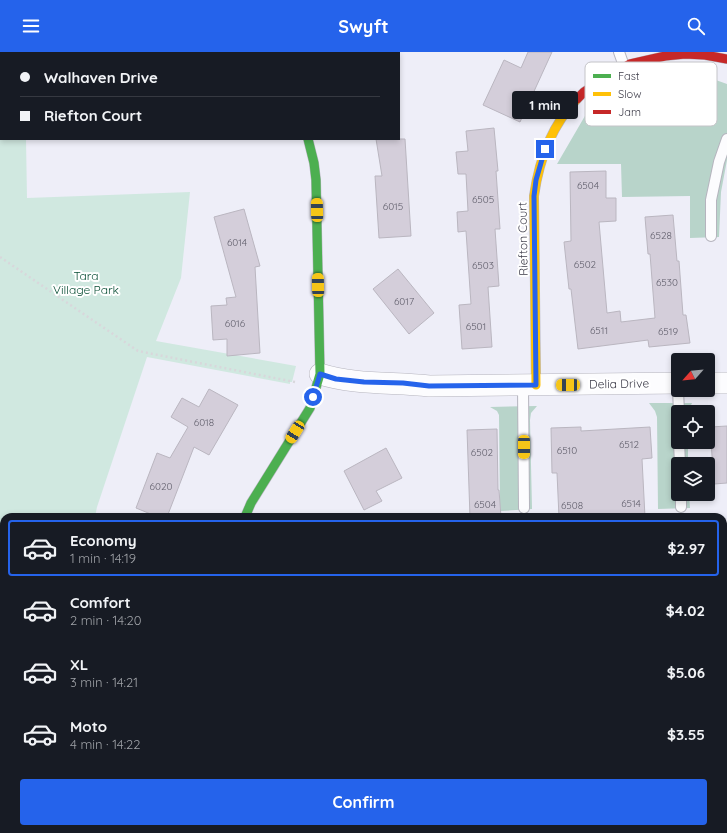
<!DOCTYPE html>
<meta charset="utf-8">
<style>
:root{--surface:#171b24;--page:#20242c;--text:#f1f3f6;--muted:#9ea1a6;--line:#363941;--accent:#2563eb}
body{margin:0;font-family:Quicksand,sans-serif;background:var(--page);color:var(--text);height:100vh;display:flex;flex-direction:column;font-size:15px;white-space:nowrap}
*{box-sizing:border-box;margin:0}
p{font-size:13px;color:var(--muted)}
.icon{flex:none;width:22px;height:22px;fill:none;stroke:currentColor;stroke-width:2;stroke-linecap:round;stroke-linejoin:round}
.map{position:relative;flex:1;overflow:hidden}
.side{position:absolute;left:0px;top:461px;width:727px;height:320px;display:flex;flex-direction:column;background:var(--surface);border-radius:12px 12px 0 0;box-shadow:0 2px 6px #0003}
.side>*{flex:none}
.top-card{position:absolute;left:0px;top:0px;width:400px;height:88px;box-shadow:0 2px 6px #0003;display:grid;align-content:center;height:88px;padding:0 20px;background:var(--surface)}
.needle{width:26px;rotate:243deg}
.fabs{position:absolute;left:671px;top:301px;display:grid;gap:8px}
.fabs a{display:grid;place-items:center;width:44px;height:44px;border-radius:4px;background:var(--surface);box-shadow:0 2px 6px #0003;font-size:20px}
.end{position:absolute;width:18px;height:18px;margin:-9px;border:5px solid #2563eb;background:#fff;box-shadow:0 0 0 2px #fff}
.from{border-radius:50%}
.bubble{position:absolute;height:28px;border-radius:4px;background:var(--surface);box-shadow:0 2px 6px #0003;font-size:13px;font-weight:700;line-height:28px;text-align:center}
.car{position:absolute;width:12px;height:24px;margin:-12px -6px;border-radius:5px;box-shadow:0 0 3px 1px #0007;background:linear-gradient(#f5c518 24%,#345 0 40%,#f5c518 0 76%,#345 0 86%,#f5c518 0)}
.top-card b{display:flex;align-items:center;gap:14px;height:38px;font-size:15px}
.top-card b+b{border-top:1px solid var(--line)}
.top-card i{width:10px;height:10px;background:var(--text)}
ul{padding:7px 0 0;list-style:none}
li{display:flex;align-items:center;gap:12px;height:56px;margin:0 8px 6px;padding:0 12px;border:2px solid transparent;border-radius:4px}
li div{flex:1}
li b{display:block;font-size:15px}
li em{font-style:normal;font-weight:700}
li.active{border-color:var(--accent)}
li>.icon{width:36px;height:36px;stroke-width:1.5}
.primary-button{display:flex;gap:8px;margin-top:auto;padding:8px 20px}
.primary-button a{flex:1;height:46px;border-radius:4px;background:var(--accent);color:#fff;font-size:16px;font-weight:700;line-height:46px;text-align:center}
header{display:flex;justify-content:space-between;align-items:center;height:52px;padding:0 20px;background:var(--accent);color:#fff;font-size:18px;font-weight:700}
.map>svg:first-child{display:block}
.green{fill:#d0e8e0}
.forest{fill:#b8d4ca}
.building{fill:#d4ceda;stroke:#bab6c0}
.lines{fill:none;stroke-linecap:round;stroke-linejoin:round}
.lane-casing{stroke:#b5b4be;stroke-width:12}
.street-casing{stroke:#b5b4be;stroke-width:22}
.fast-casing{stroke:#b5b4be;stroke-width:10}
.slow-casing{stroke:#b5b4be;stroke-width:10}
.jam-casing{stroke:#b5b4be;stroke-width:10}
.path{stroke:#d8d7db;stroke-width:2.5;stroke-dasharray:2 3;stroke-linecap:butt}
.lane{stroke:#fcfcfe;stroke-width:10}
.street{stroke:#fcfcfe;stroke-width:21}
.fast{stroke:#4caf50;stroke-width:9}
.slow{stroke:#ffc107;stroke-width:9}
.jam{stroke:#c62828;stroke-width:9}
.route{stroke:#2563eb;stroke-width:5}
.labels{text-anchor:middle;stroke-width:4;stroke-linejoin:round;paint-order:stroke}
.number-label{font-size:10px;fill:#615f6c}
.street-label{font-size:12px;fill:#3b3a47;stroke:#fff}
.park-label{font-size:12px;fill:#094e35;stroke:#fff}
.key{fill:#fff;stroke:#c4c4c8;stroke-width:1}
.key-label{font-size:11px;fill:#3b3a47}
</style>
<header><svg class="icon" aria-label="menu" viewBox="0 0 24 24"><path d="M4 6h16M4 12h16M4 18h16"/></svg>Swyft<svg class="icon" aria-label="search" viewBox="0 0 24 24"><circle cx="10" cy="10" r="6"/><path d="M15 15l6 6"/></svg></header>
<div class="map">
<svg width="727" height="781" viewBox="0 0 727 781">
<rect width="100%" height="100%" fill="#eeeef8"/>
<!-- green -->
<path class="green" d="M 0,0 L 24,0 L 1,1 L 1,87 L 26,87 L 27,146 L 190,140 L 181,226 L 156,289 L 296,314 L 292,330 L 290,330 L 290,332 L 147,305 L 97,455 L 95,465 L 4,465 L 4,744 L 0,744 Z"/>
<!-- forest -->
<path class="forest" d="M 668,21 L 713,27 L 727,32 L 727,108 L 721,140 L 719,185 L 690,186 L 690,144 L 622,145 L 621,112 L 557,112 L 589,57 L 624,33 Z
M 649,351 L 692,351 L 688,360 L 678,360 L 678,390 L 688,390 L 688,412 L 678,412 L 678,442 L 689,442 L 690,456 L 658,457 L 657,365 L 655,359 Z
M 537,354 L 531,361 L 530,368 L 532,457 L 500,459 L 499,363 L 497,359 L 490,355 Z"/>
<!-- building -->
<path class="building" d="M 528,0 L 552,0 L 520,70 L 483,53 L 504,8 L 521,16 Z
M 494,76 L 498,119 L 496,119 L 500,177 L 495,177 L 499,234 L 488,235 L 492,295 L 462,297 L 459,253 L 471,252 L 466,179 L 458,180 L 457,160 L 468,159 L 466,122 L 458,122 L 456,100 L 468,99 L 466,79 Z
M 376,87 L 405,87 L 411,184 L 379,186 L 375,124 L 382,124 Z
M 606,119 L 606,146 L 616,146 L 616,169 L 599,170 L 607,261 L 620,259 L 621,270 L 655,266 L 650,202 L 648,202 L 645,165 L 673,163 L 677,209 L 679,209 L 683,263 L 686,263 L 690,291 L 649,295 L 648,288 L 578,297 L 571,237 L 569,237 L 564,190 L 571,189 L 570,120 Z
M 244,157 L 260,214 L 255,215 L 260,301 L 227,304 L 227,287 L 213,288 L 211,254 L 227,253 L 226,246 L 236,245 L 214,165 Z
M 398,217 L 434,261 L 409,282 L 373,237 Z
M 209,337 L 238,353 L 209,403 L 194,395 L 167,465 L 158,465 L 136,456 L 157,401 L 170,406 L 188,375 L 171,365 L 182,346 L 199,355 Z
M 727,374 L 727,431 L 714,432 L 710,375 Z
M 581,375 L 581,379 L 650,375 L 652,406 L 642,407 L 645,465 L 559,465 L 557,421 L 552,421 L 551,376 Z
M 497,377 L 498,438 L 499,438 L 501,465 L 470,465 L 467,378 Z
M 386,396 L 402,426 L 376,439 L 382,449 L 364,458 L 344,419 Z"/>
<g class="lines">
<defs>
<path id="lane" d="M 619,0 L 624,14
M 711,184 L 711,148 L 719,110 L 727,87
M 523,333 L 524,456
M 678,338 L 679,360
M 679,390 L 680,412
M 681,442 L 681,455"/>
<path id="street" d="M 250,0 L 251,1
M 320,322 C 355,333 393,330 429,334 L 678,331
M 708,331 L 727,331
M 723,762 L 727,762
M 0,774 L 4,774
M 235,777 L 235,781"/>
<path id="fast" d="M 245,465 L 251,451 L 310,356 L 320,322 L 316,128 L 314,111 L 308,87"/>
<path id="slow" d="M 536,333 L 534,144 C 539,108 551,74 577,47"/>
<path id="jam" d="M 577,47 L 584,40 L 602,28 L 630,12 L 665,4 L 685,2 L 705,3 L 727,7"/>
</defs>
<!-- lane casing -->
<use href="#lane" class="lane-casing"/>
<!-- street casing -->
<use href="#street" class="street-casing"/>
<!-- fast casing -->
<use href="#fast" class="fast-casing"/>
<!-- slow casing -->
<use href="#slow" class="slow-casing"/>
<!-- jam casing -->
<use href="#jam" class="jam-casing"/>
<!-- path -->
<path class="path" d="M 0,205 L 138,299 L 295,330"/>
<!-- lane -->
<use href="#lane" class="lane"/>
<!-- street -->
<use href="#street" class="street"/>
<!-- fast -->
<use href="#fast" class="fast"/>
<!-- slow -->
<use href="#slow" class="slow"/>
<!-- jam -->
<use href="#jam" class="jam"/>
</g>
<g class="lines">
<!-- route -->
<path class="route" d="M 313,345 L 320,322 L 336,327 L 364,330 L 403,331 L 429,334 L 536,333 L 534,144 L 536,128 L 545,97"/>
</g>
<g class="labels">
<!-- number labels -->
<g class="number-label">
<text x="588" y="137">6504</text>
<text x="483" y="151">6505</text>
<text x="393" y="158">6015</text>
<text x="661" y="187">6528</text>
<text x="237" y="194">6014</text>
<text x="585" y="216">6502</text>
<text x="483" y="217">6503</text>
<text x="667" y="234">6530</text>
<text x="404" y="253">6017</text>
<text x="235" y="275">6016</text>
<text x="476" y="278">6501</text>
<text x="599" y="282">6511</text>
<text x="668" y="283">6519</text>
<text x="204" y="374">6018</text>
<text x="629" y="396">6512</text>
<text x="567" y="402">6510</text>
<text x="482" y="404">6502</text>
<text x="161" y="438">6020</text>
<text x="631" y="455">6514</text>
<text x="485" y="456">6504</text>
<text x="572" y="457">6508</text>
</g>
<!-- street labels -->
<g class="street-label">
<text transform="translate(523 187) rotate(-91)" y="4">Riefton Court</text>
<text transform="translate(619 332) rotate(-1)" y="4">Delia Drive</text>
</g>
<!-- park labels -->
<g class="park-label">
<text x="86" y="228">Tara<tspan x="86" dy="14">Village Park</tspan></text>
</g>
</g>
<!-- legend -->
<rect x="585" y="10" width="132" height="64" rx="6" class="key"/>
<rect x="593" y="22" width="18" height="4" fill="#4caf50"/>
<rect x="593" y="40" width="18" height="4" fill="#ffc107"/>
<rect x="593" y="58" width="18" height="4" fill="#c62828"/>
<g class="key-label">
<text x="618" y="28">Fast</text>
<text x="618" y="46">Slow</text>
<text x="618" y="64">Jam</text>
</g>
</svg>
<div class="fabs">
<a><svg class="needle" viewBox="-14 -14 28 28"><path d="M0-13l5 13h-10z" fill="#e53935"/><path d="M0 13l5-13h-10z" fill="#9ea1a6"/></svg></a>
<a><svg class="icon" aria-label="locate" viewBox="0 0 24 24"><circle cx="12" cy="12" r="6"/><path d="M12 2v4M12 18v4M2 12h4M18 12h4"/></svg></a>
<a><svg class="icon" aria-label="layers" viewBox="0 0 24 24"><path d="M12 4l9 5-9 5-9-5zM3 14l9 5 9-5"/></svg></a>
</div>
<i class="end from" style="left:313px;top:345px"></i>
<i class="end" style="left:545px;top:97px"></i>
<div class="bubble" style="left:512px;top:39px;width:66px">1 min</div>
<i class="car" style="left:317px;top:158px;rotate:359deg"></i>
<i class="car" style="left:318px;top:233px;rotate:359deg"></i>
<i class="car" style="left:568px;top:333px;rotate:270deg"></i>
<i class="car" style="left:295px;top:380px;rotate:212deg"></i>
<i class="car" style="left:524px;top:395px;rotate:180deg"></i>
<div class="top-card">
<b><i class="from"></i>Walhaven Drive</b>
<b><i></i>Riefton Court</b>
</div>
<section class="side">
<ul>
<li class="active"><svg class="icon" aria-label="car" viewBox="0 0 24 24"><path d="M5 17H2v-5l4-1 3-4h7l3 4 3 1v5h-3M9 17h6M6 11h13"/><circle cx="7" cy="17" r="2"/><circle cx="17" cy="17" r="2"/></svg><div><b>Economy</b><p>1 min · 14:19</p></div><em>$2.97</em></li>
<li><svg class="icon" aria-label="car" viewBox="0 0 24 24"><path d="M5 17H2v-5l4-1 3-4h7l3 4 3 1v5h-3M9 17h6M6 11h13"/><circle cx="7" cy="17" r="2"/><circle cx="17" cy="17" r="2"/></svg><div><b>Comfort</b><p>2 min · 14:20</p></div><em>$4.02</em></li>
<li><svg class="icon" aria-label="car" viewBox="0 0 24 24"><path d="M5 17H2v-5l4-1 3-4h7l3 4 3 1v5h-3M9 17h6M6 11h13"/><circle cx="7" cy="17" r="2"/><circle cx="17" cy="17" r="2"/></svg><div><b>XL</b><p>3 min · 14:21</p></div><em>$5.06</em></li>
<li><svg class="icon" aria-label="car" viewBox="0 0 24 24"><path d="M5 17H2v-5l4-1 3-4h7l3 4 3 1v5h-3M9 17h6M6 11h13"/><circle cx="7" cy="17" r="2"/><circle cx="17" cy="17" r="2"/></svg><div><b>Moto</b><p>4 min · 14:22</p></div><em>$3.55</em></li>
</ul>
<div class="primary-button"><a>Confirm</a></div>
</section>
</div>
